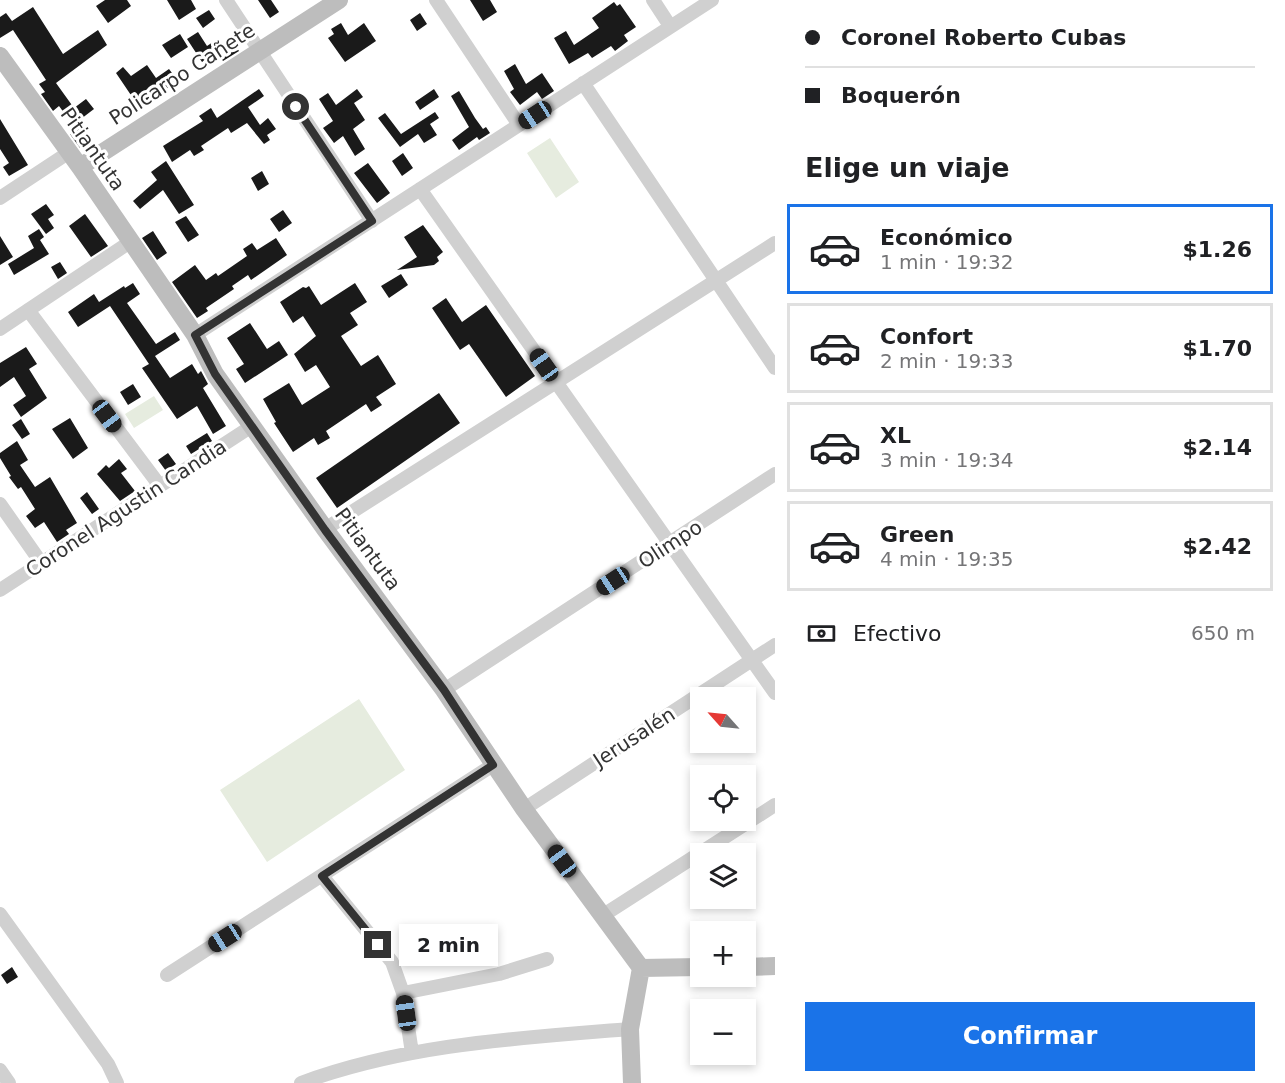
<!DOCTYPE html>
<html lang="es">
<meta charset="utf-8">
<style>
:root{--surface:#fff;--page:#f2f2f2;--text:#202124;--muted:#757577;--line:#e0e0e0;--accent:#1a73e8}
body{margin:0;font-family:"DejaVu Sans",sans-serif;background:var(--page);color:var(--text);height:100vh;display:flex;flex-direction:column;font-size:22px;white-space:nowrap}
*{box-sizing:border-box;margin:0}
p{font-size:20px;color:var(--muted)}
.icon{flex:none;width:33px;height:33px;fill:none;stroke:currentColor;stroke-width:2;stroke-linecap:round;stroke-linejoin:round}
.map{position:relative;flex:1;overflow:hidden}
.sheet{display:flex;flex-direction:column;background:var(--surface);width:510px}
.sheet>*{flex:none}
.banner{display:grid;align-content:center;height:132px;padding:0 30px;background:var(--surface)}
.needle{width:39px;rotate:297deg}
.fabs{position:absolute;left:690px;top:687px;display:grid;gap:12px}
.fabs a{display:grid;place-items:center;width:66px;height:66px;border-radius:0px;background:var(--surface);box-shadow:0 3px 9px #0003;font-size:30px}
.end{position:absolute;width:27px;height:27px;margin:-14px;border:8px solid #333;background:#fff;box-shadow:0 0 0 3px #fff}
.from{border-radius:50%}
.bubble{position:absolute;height:42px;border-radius:0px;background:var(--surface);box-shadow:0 3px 9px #0003;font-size:20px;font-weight:700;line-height:42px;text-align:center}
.car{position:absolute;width:18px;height:36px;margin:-18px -9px;border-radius:8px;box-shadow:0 0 4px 2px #0007;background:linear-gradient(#222 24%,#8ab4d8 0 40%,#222 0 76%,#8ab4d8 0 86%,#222 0)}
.banner b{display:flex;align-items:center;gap:21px;height:57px;font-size:22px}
.banner b+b{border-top:2px solid var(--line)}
.banner i{width:15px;height:15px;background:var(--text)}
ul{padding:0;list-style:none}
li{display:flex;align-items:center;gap:18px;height:90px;margin:0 12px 9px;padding:0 18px;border:3px solid var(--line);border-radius:0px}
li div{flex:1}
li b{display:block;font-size:22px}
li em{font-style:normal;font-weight:700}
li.selected{border-color:var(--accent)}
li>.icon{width:54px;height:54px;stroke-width:1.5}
h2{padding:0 30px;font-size:27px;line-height:72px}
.pay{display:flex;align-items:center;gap:15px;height:66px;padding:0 30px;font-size:22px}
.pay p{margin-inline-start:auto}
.primary-button{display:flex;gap:12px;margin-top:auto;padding:12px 30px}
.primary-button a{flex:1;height:69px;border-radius:0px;background:var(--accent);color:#fff;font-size:24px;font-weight:700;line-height:69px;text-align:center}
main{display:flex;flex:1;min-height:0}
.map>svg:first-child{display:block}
.green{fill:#e6ecdf}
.building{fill:#1a1a1a}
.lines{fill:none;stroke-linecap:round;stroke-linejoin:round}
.street{stroke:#d0d0d0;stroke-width:14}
.secondary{stroke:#bdbdbd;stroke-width:18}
.route{stroke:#333;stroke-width:8}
.labels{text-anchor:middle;stroke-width:6;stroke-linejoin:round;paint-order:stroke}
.street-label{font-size:20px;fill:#333;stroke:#fff}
</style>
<main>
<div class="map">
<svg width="775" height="1083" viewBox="0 0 775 1083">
<rect width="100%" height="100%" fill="#fff"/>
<!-- green -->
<path class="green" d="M 550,138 L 579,182 L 556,198 L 527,153 Z
M 154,396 L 163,410 L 134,428 L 125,414 Z
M 359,699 L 405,770 L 267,862 L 220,790 Z"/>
<!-- building -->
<path class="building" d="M 105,0 L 127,0 L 131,6 L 108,23 L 96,6 Z
M 167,0 L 191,0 L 196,9 L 179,20 Z
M 258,0 L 271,0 L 279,12 L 270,18 Z
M 470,0 L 490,0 L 497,12 L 483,21 Z
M 614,2 L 617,6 L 620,4 L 636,27 L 624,35 L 628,41 L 615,51 L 611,46 L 592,58 L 588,53 L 569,64 L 554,38 L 566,31 L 574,45 L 599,28 L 592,18 Z
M 33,7 L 63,54 L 98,30 L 107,45 L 56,83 L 74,108 L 86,99 L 94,109 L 73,125 L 59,106 L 53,111 L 41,94 L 45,92 L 39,84 L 46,80 L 13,30 L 0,38 L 0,17 L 6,13 L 12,21 Z
M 209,10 L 215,19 L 203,28 L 196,18 Z
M 420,13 L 427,24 L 417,31 L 410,20 Z
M 341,23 L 348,35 L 364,23 L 376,41 L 345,62 L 328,38 L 334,34 L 331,29 Z
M 198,32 L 207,46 L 219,38 L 225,47 L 233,42 L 239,51 L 223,61 L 217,52 L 202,62 L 187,39 Z
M 180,34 L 188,47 L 171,58 L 162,45 Z
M 515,64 L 526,84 L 542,73 L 554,91 L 542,99 L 537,92 L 520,105 L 510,92 L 514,89 L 504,71 Z
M 147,65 L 156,78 L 169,69 L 178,81 L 139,107 L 116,73 L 123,67 L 131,76 Z
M 259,89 L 264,96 L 248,107 L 260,125 L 268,118 L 276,129 L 267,135 L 270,140 L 264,144 L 247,123 L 231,133 L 228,128 L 201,146 L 204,150 L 194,156 L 190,150 L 172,162 L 163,146 L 203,121 L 199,116 L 211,108 L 217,118 Z
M 357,89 L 363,97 L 354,103 L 365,120 L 353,129 L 365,149 L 355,156 L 343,136 L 334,143 L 323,128 L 333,121 L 319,99 L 328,93 L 336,105 Z
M 434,89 L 439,97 L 420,110 L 415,102 Z
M 459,91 L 475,118 L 483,129 L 486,127 L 490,133 L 479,140 L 477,137 L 459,150 L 452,140 L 469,127 L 451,96 Z
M 435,112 L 439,118 L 430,124 L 437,135 L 424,143 L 418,134 L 400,147 L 378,118 L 385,113 L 401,134 Z
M 0,119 L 28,165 L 9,176 L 3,167 L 9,163 L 0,149 Z
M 82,126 L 92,140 L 80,148 L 70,134 Z
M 403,153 L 413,168 L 402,176 L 392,161 Z
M 166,161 L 194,205 L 179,214 L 163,190 L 140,209 L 133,201 L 157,180 L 151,172 Z
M 368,163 L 390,193 L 377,203 L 354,173 Z
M 262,171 L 269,184 L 258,191 L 251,178 Z
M 46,204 L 54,215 L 48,219 L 54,228 L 46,234 L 31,214 Z
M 283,210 L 292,223 L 279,232 L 270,219 Z
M 85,214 L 108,246 L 91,257 L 69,226 Z
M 186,216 L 199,235 L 188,242 L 175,222 Z
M 423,225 L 443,252 L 437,257 L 439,261 L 434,265 L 397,270 L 417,257 L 404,237 Z
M 39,229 L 44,237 L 40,240 L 49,254 L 14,275 L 8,264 L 34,248 L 28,236 Z
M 153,231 L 167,253 L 157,260 L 142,238 Z
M 0,236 L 13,257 L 0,265 Z
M 276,238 L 287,255 L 251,280 L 248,275 L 232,286 L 234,289 L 206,308 L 208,311 L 197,318 L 172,282 L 195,265 L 206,280 L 216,273 L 218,276 L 247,256 L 243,249 L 252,243 L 257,250 Z
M 60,262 L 67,273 L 58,279 L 51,267 Z
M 401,274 L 408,285 L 389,298 L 381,286 Z
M 133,283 L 140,294 L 127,303 L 156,344 L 175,332 L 180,340 L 155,356 L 170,378 L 192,364 L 198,374 L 201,371 L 208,384 L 203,388 L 226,426 L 213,434 L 197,406 L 177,419 L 142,368 L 149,364 L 110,306 L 78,327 L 68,312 L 94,294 L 99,302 L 124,286 L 125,288 Z
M 355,283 L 367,302 L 350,313 L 358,325 L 341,336 L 361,366 L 378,355 L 396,384 L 376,397 L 382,405 L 371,412 L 366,404 L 326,431 L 330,438 L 318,445 L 314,438 L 293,452 L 274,423 L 276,422 L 263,399 L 289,383 L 302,405 L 330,387 L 316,365 L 305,372 L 294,354 L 316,336 L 303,316 L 293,323 L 280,302 L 303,287 L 306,288 L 309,286 L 321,305 Z
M 446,298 L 462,322 L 486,305 L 535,376 L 506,397 L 469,344 L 460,350 L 432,308 Z
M 250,323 L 267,349 L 279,341 L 288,355 L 245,383 L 236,369 L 244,364 L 227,338 Z
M 26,347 L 37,364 L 29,369 L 47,398 L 21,417 L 13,405 L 26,396 L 14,377 L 0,387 L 0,363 Z
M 133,384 L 141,397 L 128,405 L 120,392 Z
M 439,393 L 460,423 L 337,508 L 316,478 Z
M 70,418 L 88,448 L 73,459 L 52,429 Z
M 21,419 L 30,434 L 22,439 L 12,425 Z
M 207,433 L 212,441 L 191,454 L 186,446 Z
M 17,441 L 28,460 L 20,465 L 35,487 L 50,477 L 77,523 L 66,530 L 69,534 L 57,542 L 44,522 L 35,528 L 26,516 L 35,509 L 21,487 L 18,489 L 9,477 L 11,476 L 0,458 L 0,453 Z
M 168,453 L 176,464 L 166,471 L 158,460 Z
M 119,459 L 127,469 L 121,473 L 135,491 L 120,501 L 97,474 L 106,465 L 109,468 Z
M 87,492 L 99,509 L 92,514 L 80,498 Z
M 12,967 L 18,977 L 7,984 L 1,975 Z"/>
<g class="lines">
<!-- street -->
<path class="street" d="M 226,0 L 372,221
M 436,0 L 519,125
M 653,0 L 670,26
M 583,83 L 775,368
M 420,189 L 775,693
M 0,198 L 68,153
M 28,310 L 160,486
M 0,329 L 130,242
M 195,335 L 712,0
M 0,504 L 42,564
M 325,529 L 775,243
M 0,590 L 252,426
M 444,690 L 775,474
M 524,809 L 775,645
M 322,876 L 392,962 L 403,993 L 412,1053
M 0,914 L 108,1064 L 117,1083
M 602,916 L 775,805
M 167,975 L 493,765
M 403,993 L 499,974 L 547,959
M 0,1070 L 9,1083
M 301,1083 C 406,1044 519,1038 630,1029"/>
<!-- secondary -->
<path class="secondary" d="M 0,56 L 80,167 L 195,335 L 215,374 L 252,426 L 325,529 L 444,690 L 524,809 L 641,968 L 630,1029 L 632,1083
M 80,167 L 339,0
M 746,967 L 775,966
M 641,968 L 700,967"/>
</g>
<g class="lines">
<!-- route -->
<path class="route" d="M 296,107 L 372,221 L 195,335 L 215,374 L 325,530 L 444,690 L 493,765 L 322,876 L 378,945"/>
</g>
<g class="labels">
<!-- street labels -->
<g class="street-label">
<text transform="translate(182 74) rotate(-33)" y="7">Policarpo Cañete</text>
<text transform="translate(93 149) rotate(55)" y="7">Pitiantuta</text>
<text transform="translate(126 508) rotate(-33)" y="7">Coronel Agustin Candia</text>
<text transform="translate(670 544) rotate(-33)" y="7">Olimpo</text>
<text transform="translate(368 549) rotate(54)" y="7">Pitiantuta</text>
<text transform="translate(634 737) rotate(-33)" y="7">Jerusalén</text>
</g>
</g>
</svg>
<div class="fabs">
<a><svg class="needle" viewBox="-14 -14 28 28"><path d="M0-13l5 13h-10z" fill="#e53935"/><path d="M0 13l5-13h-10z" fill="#757577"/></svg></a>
<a><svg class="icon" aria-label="locate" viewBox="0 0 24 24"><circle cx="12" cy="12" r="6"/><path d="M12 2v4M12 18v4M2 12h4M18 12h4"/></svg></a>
<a><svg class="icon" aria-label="layers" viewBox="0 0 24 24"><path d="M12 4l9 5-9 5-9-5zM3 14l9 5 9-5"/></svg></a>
<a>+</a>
<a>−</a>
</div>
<i class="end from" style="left:296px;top:107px"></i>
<i class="end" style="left:378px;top:945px"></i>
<div class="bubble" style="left:399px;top:924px;width:99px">2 min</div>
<i class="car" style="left:535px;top:115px;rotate:237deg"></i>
<i class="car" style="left:544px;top:365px;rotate:325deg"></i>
<i class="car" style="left:107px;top:416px;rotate:143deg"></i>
<i class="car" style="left:613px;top:581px;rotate:237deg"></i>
<i class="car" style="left:562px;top:861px;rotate:324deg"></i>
<i class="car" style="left:225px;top:938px;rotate:238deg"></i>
<i class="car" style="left:406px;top:1013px;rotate:352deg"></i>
</div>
<section class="sheet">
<div class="banner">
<b><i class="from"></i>Coronel Roberto Cubas</b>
<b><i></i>Boquerón</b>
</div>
<h2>Elige un viaje</h2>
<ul>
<li class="selected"><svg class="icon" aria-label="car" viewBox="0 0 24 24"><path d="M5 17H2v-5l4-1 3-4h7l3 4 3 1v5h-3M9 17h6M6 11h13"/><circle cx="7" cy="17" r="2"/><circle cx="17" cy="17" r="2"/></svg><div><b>Económico</b><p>1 min · 19:32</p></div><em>$1.26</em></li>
<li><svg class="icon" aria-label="car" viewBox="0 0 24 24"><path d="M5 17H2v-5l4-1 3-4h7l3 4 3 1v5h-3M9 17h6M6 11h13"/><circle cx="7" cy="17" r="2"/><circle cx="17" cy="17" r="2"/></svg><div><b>Confort</b><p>2 min · 19:33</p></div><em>$1.70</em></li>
<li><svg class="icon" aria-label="car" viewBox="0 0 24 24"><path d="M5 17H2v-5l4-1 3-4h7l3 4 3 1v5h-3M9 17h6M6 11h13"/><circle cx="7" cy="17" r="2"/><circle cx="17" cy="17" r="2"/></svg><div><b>XL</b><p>3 min · 19:34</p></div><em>$2.14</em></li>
<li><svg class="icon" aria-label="car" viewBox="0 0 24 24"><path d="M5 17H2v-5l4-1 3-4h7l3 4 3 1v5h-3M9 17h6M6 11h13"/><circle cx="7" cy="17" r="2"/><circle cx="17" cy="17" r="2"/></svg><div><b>Green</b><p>4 min · 19:35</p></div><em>$2.42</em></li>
</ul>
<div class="pay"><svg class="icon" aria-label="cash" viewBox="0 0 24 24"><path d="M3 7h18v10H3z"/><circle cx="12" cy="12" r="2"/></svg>Efectivo<p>650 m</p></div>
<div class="primary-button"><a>Confirmar</a></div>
</section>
</main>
